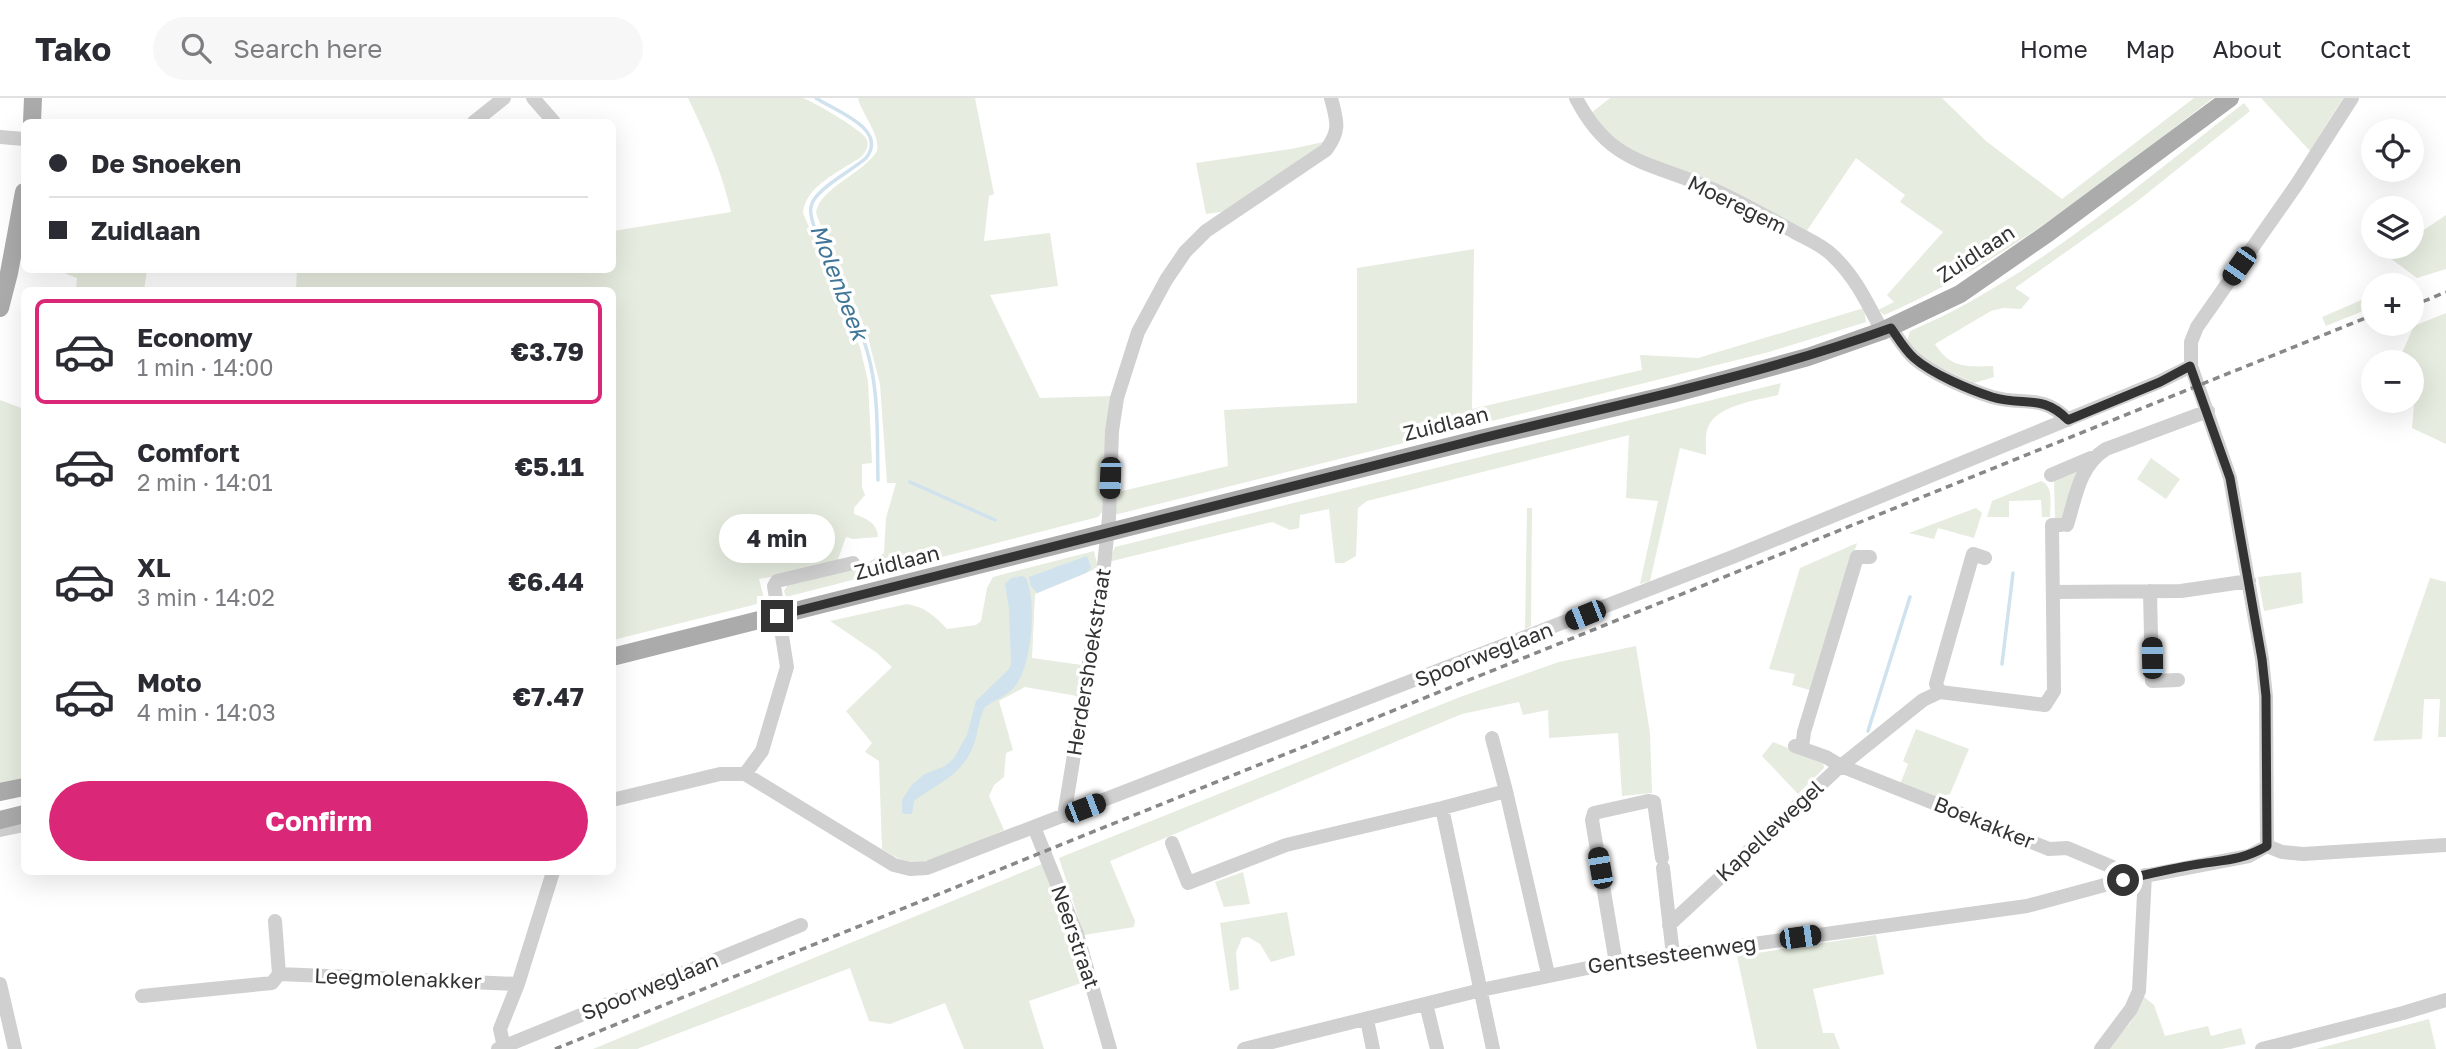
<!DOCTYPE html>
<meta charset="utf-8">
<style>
:root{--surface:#fff;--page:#f7f7f7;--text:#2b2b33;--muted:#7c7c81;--line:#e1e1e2;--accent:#db2777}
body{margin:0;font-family:"Golos Text",sans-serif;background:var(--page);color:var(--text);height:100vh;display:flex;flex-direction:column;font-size:26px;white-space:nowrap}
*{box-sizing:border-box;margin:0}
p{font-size:23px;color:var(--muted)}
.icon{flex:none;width:38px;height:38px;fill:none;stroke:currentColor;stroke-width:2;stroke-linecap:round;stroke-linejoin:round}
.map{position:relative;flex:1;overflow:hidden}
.panel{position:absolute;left:21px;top:189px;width:595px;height:588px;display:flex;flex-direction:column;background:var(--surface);border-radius:10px;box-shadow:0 7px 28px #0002}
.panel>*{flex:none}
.hud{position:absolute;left:21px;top:21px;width:595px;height:154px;border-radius:10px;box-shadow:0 7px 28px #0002;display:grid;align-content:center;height:154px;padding:0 28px;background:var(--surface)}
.buttons{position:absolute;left:2361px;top:21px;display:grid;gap:14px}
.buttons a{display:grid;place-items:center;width:63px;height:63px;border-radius:50%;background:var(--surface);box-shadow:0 7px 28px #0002;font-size:35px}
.end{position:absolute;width:32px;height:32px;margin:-16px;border:9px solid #333;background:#fff;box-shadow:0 0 0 4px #fff}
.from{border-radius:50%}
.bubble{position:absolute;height:49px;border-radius:24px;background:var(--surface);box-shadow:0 7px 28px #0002;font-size:23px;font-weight:700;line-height:49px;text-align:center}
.car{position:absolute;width:21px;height:42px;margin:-21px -10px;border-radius:9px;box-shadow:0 0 5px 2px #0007;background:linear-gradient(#222 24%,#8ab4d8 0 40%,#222 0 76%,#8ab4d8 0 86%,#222 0)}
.hud b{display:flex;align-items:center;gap:24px;height:66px;font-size:26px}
.hud b+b{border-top:2px solid var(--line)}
.hud i{width:18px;height:18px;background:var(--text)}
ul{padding:12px 0 0;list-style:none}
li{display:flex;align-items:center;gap:21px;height:105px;margin:0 14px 10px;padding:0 14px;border:4px solid transparent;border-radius:10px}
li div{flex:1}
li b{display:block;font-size:26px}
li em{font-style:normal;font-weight:700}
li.active{border-color:var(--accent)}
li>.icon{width:63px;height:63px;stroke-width:1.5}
.cta{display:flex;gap:14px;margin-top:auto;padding:14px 28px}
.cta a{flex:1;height:80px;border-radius:42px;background:var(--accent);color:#fff;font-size:28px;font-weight:700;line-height:80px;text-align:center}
header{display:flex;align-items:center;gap:42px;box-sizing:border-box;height:98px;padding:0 35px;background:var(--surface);border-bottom:2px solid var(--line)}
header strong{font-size:33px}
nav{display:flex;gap:38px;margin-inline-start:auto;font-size:24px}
.search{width:490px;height:63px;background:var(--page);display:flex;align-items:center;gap:18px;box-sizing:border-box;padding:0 24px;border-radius:38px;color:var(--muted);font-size:26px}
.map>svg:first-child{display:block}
.green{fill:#e6ecdf}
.water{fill:#cfe2ee}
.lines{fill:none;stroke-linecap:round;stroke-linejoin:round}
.stream{stroke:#cfe2ee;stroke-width:3.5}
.minor{stroke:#d0d0d0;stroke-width:14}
.major{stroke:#ababab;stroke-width:18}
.rail{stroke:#888;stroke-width:3.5;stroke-dasharray:7 5;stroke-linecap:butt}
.route{stroke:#333;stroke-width:9}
.labels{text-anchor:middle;stroke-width:7;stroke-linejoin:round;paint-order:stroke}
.street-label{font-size:21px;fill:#333;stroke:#fff}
.water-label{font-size:23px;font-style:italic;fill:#3f7597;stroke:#fff}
</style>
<header>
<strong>Tako</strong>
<div class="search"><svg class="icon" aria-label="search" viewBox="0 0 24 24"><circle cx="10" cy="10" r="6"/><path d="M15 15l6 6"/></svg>Search here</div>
<nav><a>Home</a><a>Map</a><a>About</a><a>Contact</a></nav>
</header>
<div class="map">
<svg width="2446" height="951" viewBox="0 0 2446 951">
<rect width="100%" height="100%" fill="#fff"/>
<!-- green -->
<path class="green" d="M 688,0 C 726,0 765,0 802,0 C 810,1 863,33 866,40 C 870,47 866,54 861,59 C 841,73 805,88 803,115 L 860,249 L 868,283 L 872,365 L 862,366 L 862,389 L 865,397 L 854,410 L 854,416 C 865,420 878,425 878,439 L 853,441 L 846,439 L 836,467 L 759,481 L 765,504 L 613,542 L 612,192 L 296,192 L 297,172 L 612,172 L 613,133 L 731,114 C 722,74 706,37 688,0 Z
M 858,0 L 975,0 L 994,96 L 989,98 L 984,143 L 1050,135 L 1058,188 L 990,197 L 1040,300 L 1113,298 L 1102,414 L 1098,419 L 786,499 L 784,493 L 789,485 L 867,465 L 884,455 L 886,420 L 896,385 L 887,385 L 880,286 L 866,232 L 849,192 L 842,184 L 816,115 C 819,90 863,76 877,53 C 880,35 862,17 858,0 Z
M 1610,0 L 1942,0 L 1986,43 L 2062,101 L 2194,0 L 2213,0 C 2108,80 2005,165 1884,217 L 1878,212 L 1894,204 L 1887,197 L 1943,134 L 1900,104 L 1905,97 L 1856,60 L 1806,134 L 1640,57 L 1609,38 L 1591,15 Z
M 2261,0 L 2343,0 L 2310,53 Z
M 2244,5 L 2250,13 L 2135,105 L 2015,190 L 2030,200 L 2021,211 L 2003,210 L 1991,213 L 1935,246 C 1950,270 1966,269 1993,268 L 1994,279 L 1974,285 L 1935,267 L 1915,255 L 1907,243 L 1910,233 C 2029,183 2142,84 2244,5 Z
M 1328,43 L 1227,113 L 1206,116 L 1196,65 L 1291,51 Z
M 2446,117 L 2446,171 L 2417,180 L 2386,157 L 2399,149 L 2412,149 L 2412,140 Z
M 1474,151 L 1472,311 L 1642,272 L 1640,257 L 1698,260 L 1864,210 L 1866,224 L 1769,254 L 1114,417 L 1114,395 L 1228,368 L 1224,312 L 1357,305 L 1357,170 Z
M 57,172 L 147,172 L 144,192 L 76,192 L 77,180 Z
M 2373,197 L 2373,209 L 2326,228 L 2322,219 Z
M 2446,215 L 2446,346 L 2412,330 L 2414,307 L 2406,303 L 2412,303 L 2412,264 L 2398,264 L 2414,228 Z
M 1781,285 L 1778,297 C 1758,302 1717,307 1708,329 C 1705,336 1706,349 1706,357 L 1680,350 L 1650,483 L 1640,486 L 1658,403 L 1626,400 L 1629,337 L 1367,403 L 1358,410 L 1356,458 L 1344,465 L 1335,465 L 1329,411 L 1300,417 L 1299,430 L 1290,432 L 1272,424 L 1108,464 L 1115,449 Z
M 0,302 L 24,311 L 24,682 L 0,688 Z
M 2151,360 L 2180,381 L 2166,401 L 2137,381 Z
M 2085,365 L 2066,423 L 2055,421 L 2054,382 Z
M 2041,383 C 2054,388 2050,407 2050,419 L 2042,419 L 2041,402 L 2009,403 L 2009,419 L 1987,419 L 1992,403 Z
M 1527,410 L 1532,410 L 1531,528 L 1525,531 Z
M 1976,410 L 1982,415 L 1974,440 L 1938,430 L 1934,441 L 1909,435 Z
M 1857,445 L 1813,593 L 1792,587 L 1795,576 L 1769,571 L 1800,470 Z
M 1094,453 L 1098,470 L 1035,496 L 1032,560 L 1082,567 L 1077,598 L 1025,589 L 999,603 L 1013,652 L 1006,655 L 1004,679 L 994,687 L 989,698 L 1004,732 C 980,742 932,769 906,763 C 898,761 890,756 882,751 L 879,663 L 865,654 L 872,645 L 846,613 L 892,569 L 877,555 L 830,523 L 907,506 C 925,509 935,518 947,531 L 976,527 L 981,523 L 987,490 L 993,479 Z
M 2301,474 L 2303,505 L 2264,513 L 2258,479 Z
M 2430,480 L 2446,484 L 2446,639 L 2438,639 L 2440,601 L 2424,601 L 2422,641 L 2373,643 Z
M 1636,548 L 1650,635 L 1652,695 L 1622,698 L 1618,635 L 1549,640 L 1548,612 L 1523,617 L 1519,604 L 1462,616 L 1110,763 L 1135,823 L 1134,829 L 1084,837 L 1059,760 L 1460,599 L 1559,564 Z
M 1916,631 L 1969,651 L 1950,696 L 1932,701 L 1899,689 L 1908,666 L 1903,663 Z
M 1773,644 L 1823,664 L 1824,670 L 1798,696 L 1762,658 Z
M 1042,766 L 1065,821 L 1084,884 L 1029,903 L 1044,951 L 964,951 L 945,905 L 890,926 L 869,923 L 850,870 L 637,951 L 593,951 Z
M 1243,774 L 1250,806 L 1224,809 L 1215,784 Z
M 1287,814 L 1295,857 L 1271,864 L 1260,846 L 1248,839 L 1242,840 L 1236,854 L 1239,891 L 1230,893 L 1220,825 Z
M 1876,837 L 1884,876 L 1813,891 L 1823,935 L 1834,935 L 1840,951 L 1757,951 L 1737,858 Z
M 2143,898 L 2154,907 L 2165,938 L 2208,928 L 2211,938 L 2241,930 L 2246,946 L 2221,951 L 2108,951 L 2131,924 Z
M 2429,921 L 2436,951 L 2316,951 Z"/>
<!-- water -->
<path class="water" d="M 1087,458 L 1091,470 L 1086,475 L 1037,495 L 1031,488 L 1029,479 Z
M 1022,478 L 1026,480 C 1037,504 1032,566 1016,587 C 1009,597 995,602 985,609 C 979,620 978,634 974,646 C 963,677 938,685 914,703 L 912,716 L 904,716 L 902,714 L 902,702 L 911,688 L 923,677 L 945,668 L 954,660 L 967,637 L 976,603 L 1008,572 L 1011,567 L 1009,511 L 1005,486 L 1011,480 Z"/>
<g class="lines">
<!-- stream -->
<path class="stream" d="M 816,0 C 835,13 889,31 866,60 C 853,72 813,92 811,109 C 808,124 828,159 834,174 C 847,204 863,233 870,264 C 879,302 877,343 878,382
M 910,384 L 995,422
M 2002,566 L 2013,475
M 1868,633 L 1910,499"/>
<!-- minor -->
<path class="minor" d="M 533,0 L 554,24
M 1576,0 C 1609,64 1645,63 1705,88 C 1734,100 1763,117 1791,132 C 1804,140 1821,146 1832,157 C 1855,178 1868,206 1882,233
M 474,24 L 504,0
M 0,39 L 24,41
M 1891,230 C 1898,240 1905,252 1914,260 C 1932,276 1970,292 1992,299 C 2023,308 2042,295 2068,322
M 2051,377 L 2091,360
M 2067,427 C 2076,398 2079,368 2106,351 L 2208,313
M 2150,493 L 2152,583 L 2178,582
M 2053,494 L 2181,493 L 2249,483
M 1940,594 L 1936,586 L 1973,456 L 1985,460
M 1492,640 L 1506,693 L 1548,876
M 1795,648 L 1826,659 L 1841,668 L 2049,751 L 2067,750 L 2117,771 L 2123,782
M 1802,650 L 1804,634 L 1857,459 L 1870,459
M 745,676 L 762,653 L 787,569 L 774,488 L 777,483 L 853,465
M 612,702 L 720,676 L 745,676 L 894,767 L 910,771 L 927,770 L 1735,458 L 2159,284 L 2191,268
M 1442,710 L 1493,951
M 1064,718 L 1102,486 L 1109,420 L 1112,333 L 1117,300 L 1138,234 L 1166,182 L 1185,154 L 1206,133 L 1326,52 C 1341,32 1337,23 1331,0
M 1034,729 L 1077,836 L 1110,951
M 0,732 L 24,727
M 1172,745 L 1188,785 L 1286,747 L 1442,710 L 1506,693
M 2267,748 L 2266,599 L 2262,561 L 2230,380 L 2191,268 L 2191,244 L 2197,229 L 2297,86 L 2352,0
M 2267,748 L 2282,754 L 2303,756 L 2446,747
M 1663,770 L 1673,857
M 1669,827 L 1836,672 L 1923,602 L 1940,594 L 2045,607 L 2054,593 L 2052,427 L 2061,427
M 1616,865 L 1592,722 L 1594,715 L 1648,703 L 1654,704 L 1662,760
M 279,876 L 518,886
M 0,886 L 15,951
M 142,898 L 272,885 L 279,876 L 275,823
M 1426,906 L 1437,951
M 1367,922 L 1373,951
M 504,949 L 500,931 L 518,886 L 553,774
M 498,951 L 801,827
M 1244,951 L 1481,892 L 1602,867 L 2027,808 L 2123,782 L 2249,758 L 2267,748
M 2101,951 L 2131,911 L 2139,893 L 2145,777
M 2262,951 L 2403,915 L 2446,902"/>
<!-- major -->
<path class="major" d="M 32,24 L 33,0
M 0,210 L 9,175 L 24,94
M 612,559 L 1467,344 L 1672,296 L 1808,259 L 1882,233 L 1960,196 L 2048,135 L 2230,0
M 0,694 L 24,689
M 0,722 L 24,716"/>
<!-- rail -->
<path class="rail" d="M 2412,208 L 2446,194
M 555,951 L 2373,217"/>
</g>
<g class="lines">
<!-- route -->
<path class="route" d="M 777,518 C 1007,461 1237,402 1467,344 C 1609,308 1753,280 1891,230 C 1898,240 1905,252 1914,260 C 1932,276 1970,292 1992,299 C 2023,309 2042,295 2068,322 L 2160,284 L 2190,268 L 2230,380 L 2262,561 L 2266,598 L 2267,748 C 2243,762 2225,762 2199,766 C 2173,770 2148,776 2123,782"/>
</g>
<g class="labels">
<!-- street labels -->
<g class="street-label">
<text transform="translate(1737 107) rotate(26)" y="7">Moeregem</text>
<text transform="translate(1976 156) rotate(-33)" y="7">Zuidlaan</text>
<text transform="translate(1446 326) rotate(-14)" y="7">Zuidlaan</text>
<text transform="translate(897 465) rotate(-14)" y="7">Zuidlaan</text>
<text transform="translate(1484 557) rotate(-21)" y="7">Spoorweglaan</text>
<text transform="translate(1089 564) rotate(-81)" y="7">Herdershoekstraat</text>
<text transform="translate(1984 725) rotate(22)" y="7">Boekakker</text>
<text transform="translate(1770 733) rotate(-43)" y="7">Kapellewegel</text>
<text transform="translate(1075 839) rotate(71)" y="7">Neerstraat</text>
<text transform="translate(1672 857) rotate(-8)" y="7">Gentsesteenweg</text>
<text transform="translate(398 881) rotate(2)" y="7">Leegmolenakker</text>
<text transform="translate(650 889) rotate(-22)" y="7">Spoorweglaan</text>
</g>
<!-- water labels -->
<g class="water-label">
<text transform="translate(839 184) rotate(69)" y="8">Molenbeek</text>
</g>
</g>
</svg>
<div class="buttons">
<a><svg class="icon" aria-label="locate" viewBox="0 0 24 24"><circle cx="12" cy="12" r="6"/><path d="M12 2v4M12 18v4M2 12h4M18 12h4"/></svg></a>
<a><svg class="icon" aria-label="layers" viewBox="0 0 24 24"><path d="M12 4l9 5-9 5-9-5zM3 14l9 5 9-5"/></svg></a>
<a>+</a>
<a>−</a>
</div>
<i class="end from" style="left:2123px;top:782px"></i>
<i class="end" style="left:777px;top:518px"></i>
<div class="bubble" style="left:719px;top:416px;width:116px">4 min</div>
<i class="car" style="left:2239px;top:168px;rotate:215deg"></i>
<i class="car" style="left:1110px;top:380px;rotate:182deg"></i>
<i class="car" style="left:1585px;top:517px;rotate:248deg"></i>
<i class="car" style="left:2152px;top:560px;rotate:359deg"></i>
<i class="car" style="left:1085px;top:710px;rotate:69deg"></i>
<i class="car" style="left:1600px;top:770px;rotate:350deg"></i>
<i class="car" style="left:1800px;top:839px;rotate:82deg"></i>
<div class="hud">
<b><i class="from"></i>De Snoeken</b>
<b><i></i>Zuidlaan</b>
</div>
<section class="panel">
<ul>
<li class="active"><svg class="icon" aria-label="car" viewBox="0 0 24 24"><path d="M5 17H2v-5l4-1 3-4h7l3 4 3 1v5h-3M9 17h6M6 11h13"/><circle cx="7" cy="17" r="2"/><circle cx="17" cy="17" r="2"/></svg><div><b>Economy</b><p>1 min · 14:00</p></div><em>€3.79</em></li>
<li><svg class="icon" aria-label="car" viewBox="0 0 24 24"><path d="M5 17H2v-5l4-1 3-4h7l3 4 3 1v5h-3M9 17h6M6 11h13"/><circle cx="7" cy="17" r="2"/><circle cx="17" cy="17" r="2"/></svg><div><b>Comfort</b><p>2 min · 14:01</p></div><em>€5.11</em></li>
<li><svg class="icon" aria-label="car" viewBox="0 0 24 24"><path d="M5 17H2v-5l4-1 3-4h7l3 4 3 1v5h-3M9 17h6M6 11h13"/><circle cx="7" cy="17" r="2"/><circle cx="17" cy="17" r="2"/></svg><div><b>XL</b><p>3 min · 14:02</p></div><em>€6.44</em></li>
<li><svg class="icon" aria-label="car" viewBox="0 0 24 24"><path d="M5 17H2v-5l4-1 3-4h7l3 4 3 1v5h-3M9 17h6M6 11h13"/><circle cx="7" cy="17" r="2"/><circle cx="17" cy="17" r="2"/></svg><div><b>Moto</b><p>4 min · 14:03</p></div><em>€7.47</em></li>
</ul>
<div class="cta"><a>Confirm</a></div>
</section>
</div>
